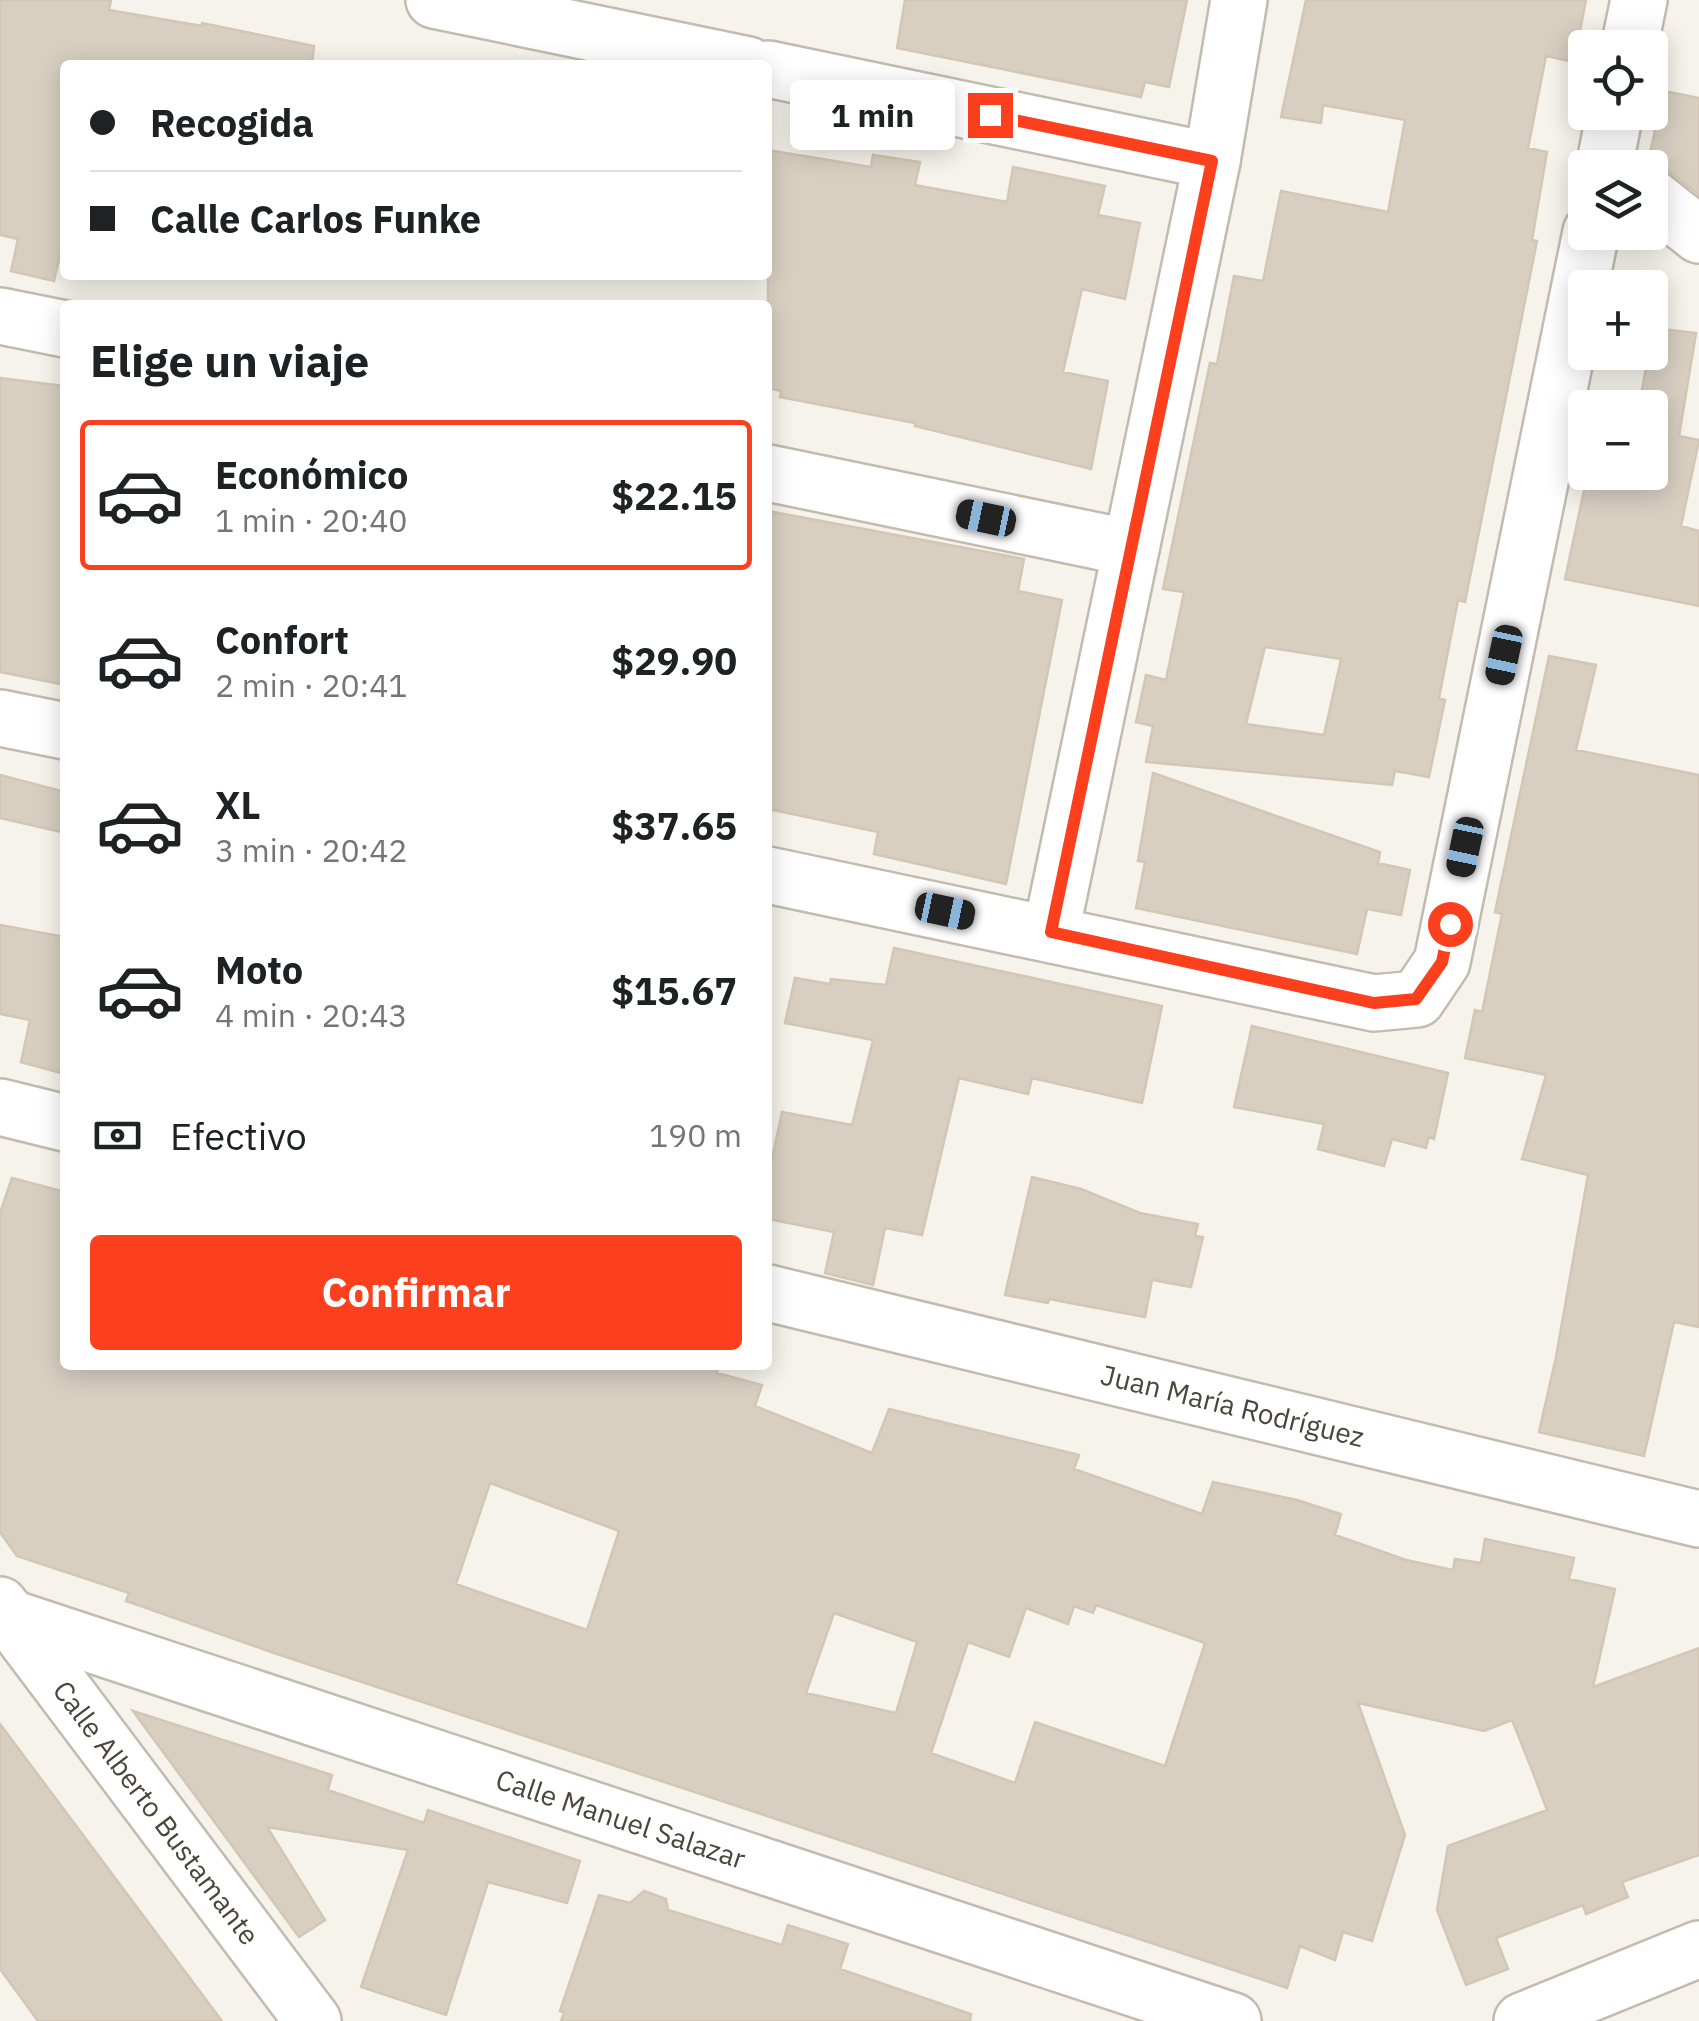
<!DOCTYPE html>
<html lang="es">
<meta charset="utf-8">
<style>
:root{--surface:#fff;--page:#f6f6f6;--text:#202124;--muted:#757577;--line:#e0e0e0;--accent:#fc3f1d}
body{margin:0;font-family:"IBM Plex Sans",sans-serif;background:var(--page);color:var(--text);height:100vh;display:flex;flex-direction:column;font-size:38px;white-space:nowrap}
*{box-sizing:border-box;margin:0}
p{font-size:32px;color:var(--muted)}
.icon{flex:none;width:55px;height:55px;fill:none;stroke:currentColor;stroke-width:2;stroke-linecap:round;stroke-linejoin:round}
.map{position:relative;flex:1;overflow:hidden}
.drawer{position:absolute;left:60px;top:300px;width:712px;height:1070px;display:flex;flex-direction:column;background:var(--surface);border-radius:10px;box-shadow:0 5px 25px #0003}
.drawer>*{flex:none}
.guide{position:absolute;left:60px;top:60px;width:712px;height:220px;border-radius:10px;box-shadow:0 5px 25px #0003;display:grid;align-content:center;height:220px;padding:0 30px;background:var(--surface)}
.fabs{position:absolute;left:1568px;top:30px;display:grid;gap:20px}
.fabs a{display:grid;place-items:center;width:100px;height:100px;border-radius:10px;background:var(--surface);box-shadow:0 5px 25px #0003;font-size:50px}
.end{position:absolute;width:45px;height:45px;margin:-22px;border:12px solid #fc3f1d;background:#fff;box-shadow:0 0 0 5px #fff}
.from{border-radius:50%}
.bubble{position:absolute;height:70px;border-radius:10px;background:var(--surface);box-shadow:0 5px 25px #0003;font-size:32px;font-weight:800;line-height:70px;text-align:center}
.car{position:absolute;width:30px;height:60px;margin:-30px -15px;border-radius:12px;box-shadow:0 0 8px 2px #0007;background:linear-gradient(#222 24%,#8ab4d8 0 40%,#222 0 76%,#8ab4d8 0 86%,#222 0)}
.guide b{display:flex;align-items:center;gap:35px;height:95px;font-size:38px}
.guide b+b{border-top:2px solid var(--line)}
.guide i{width:25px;height:25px;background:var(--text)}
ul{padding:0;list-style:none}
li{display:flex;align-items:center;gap:30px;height:150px;margin:0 20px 15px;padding:0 10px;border:5px solid transparent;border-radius:10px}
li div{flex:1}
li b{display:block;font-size:38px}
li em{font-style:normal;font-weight:800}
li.active{border-color:var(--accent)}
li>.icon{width:90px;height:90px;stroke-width:1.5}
h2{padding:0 30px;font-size:45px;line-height:120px}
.pay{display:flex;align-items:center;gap:25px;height:110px;padding:0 30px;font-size:38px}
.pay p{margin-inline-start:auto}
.action{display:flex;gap:20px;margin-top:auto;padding:20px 30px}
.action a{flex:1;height:115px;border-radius:10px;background:var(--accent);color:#fff;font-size:40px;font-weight:800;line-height:115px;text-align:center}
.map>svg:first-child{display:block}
.building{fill:#d8cfc1;stroke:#d3c7b4;stroke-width:2.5;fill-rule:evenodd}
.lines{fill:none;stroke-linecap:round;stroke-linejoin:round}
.minor-casing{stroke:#c2bbae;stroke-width:60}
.tertiary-casing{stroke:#c2bbae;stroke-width:60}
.minor{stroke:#fff;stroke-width:55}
.tertiary{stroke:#fff;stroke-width:55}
.route{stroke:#fc3f1d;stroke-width:12}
.labels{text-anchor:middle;stroke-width:8;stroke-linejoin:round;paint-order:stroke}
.street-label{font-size:28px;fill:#4b4439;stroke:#fff}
</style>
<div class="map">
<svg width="1699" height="2021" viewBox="0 0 1699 2021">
<rect width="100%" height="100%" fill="#f6f3ec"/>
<!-- building -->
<path class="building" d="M 0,0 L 111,0 L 109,10 L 202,26 L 202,23 L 314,46 L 312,65 L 65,65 L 65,233 L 54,281 L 11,271 L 18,239 L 0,235 Z
M 905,0 L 1187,0 L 1169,87 L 1145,82 L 1141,97 L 897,48 Z
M 1306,0 L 1586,0 L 1574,62 L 1546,56 L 1528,148 L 1547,152 L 1532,240 L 1537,241 L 1465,602 L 1458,600 L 1439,698 L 1445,700 L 1429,777 L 1395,771 L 1392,785 L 1146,762 L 1153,726 L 1136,722 L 1146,675 L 1166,680 L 1184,592 L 1163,589 L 1210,363 L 1217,364 L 1234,276 L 1263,281 L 1281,191 L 1388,212 L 1405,120 L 1323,105 L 1321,123 L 1281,117 ZM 1265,647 L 1341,659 L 1324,735 L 1246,724 Z
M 1664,91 L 1699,98 L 1699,195 L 1669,171 L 1656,165 L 1647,166 Z
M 768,150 L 871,167 L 873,155 L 920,162 L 915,185 L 1007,202 L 1013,167 L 1105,186 L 1098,215 L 1140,223 L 1125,299 L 1082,289 L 1063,372 L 1108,381 L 1091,469 L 915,426 L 915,423 L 780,397 L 781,391 L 768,388 Z
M 1653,328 L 1696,333 L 1679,436 L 1699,440 L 1681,526 L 1699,531 L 1699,606 L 1565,579 L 1588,472 L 1650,472 L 1650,408 L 1636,408 L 1637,401 L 1640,401 Z
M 0,378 L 65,386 L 65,685 L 0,672 Z
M 768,511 L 1024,559 L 1018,591 L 1062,600 L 1006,884 L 874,854 L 878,832 L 768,809 Z
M 1549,656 L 1596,665 L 1576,750 L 1699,775 L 1699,1327 L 1674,1322 L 1644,1456 L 1539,1432 L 1556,1357 L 1588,1175 L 1522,1159 L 1546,1075 L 1465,1058 L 1475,1010 L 1482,1012 L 1502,914 L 1495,912 Z
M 1153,773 L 1380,852 L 1378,863 L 1410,870 L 1401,915 L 1367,909 L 1357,954 L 1136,908 L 1145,862 L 1138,861 Z
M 0,775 L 65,792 L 65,833 L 0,818 Z
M 0,925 L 65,937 L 65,1074 L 21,1062 L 30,1020 L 0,1014 Z
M 894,948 L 1162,1006 L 1142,1103 L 1032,1078 L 1028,1094 L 959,1078 L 922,1235 L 885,1228 L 873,1285 L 825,1273 L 834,1232 L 768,1219 L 768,1178 L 782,1112 L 852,1125 L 873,1040 L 785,1023 L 795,978 L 830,984 L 831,979 L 886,985 Z
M 1252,1026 L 1448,1073 L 1434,1139 L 1429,1137 L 1426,1148 L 1392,1139 L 1384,1166 L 1318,1149 L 1324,1124 L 1234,1107 Z
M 1032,1177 L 1081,1189 L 1140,1213 L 1198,1224 L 1195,1236 L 1203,1237 L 1191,1287 L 1152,1280 L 1145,1317 L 1049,1299 L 1048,1303 L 1005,1295 Z
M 12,1178 L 65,1192 L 65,1365 L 719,1365 L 717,1373 L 762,1385 L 755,1406 L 872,1453 L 889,1409 L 1079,1455 L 1074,1469 L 1202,1514 L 1213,1482 L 1297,1500 L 1341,1514 L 1335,1535 L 1406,1560 L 1453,1570 L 1455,1559 L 1481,1563 L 1485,1539 L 1574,1558 L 1569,1579 L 1615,1589 L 1593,1687 L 1699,1648 L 1699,1855 L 1622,1882 L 1628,1897 L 1586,1914 L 1583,1905 L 1496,1938 L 1508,1969 L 1466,1985 L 1437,1910 L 1448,1846 L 1547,1810 L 1532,1770 L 1512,1720 L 1484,1731 L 1358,1703 L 1405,1835 L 1372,1941 L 1343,1932 L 1335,1960 L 1300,1946 L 1287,1988 L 274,1653 L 126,1601 L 129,1593 L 17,1556 L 0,1532 L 0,1213 ZM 490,1483 L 619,1531 L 587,1630 L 456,1584 ZM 1096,1605 L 1205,1643 L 1165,1766 L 1035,1722 L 1015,1783 L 931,1753 L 968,1642 L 1009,1657 L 1026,1608 L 1068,1624 L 1074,1606 L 1093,1613 ZM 834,1613 L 917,1642 L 896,1713 L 806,1693 Z
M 133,1711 L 332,1775 L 328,1790 L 424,1823 L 428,1810 L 580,1861 L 567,1903 L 488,1882 L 446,2015 L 361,1987 L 408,1850 L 267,1827 L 325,1920 L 299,1937 Z
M 0,1724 L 77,1827 L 222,2021 L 38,2021 L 0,1969 Z
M 644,1891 L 666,1899 L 668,1910 L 782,1945 L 788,1925 L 848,1944 L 840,1969 L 971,2014 L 970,2021 L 561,2021 L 564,2013 L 560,2011 L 599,1895 L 630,1903 Z"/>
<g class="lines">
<defs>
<g id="minor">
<path d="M 434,0 L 748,65"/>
<path d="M 1629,48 L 1639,0"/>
<path d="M 768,69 L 1212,161"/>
<path d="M 1604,168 L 1615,112"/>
<path d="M 1650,196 L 1699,235"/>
<path d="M 0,316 L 65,329"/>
<path d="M 768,473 L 1131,548"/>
<path d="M 0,718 L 65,731"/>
<path d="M 768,875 L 1374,1003 L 1417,999 L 1442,962 L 1591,232"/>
<path d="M 1051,932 L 1212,161 L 1239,0"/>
<path d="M 0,1107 L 65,1123"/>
<path id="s1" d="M 768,1293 L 1699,1519"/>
<path id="s2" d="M 8,1617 L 1233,2021"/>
<path d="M 1522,2021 L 1699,1949"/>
</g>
<g id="tertiary">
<path id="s3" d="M 0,1605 L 313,2021"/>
</g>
</defs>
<!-- minor casing -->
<use href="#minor" class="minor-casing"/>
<!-- tertiary casing -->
<use href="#tertiary" class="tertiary-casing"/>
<!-- minor -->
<use href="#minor" class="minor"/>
<!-- tertiary -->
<use href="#tertiary" class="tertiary"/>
</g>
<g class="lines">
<!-- route -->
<path class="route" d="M 990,115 L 1212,161 L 1051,932 L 1374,1003 L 1416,999 L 1442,962 L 1450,924"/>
</g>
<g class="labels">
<!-- street labels -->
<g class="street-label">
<text dy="10" stroke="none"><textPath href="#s1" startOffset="478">Juan María Rodríguez</textPath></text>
<text dy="10" stroke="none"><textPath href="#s3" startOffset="260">Calle Alberto Bustamante</textPath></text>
<text dy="10" stroke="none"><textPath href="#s2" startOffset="645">Calle Manuel Salazar</textPath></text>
</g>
</g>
</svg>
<div class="fabs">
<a><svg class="icon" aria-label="locate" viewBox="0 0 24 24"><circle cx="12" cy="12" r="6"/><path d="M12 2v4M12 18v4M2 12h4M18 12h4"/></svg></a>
<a><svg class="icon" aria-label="layers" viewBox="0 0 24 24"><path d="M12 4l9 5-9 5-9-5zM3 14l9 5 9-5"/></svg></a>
<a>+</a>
<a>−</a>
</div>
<i class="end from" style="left:1450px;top:924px"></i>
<i class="end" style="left:990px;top:115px"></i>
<div class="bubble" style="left:790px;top:80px;width:165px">1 min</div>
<i class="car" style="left:986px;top:518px;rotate:282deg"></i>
<i class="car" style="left:1504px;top:655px;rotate:192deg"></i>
<i class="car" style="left:1465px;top:847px;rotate:192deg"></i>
<i class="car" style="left:945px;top:911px;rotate:102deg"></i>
<div class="guide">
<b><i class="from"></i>Recogida</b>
<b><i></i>Calle Carlos Funke</b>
</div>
<section class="drawer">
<h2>Elige un viaje</h2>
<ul>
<li class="active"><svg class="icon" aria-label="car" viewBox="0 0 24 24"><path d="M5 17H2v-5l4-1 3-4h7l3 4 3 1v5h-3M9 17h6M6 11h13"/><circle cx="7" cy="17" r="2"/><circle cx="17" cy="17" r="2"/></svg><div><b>Económico</b><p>1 min · 20:40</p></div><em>$22.15</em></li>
<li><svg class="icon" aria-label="car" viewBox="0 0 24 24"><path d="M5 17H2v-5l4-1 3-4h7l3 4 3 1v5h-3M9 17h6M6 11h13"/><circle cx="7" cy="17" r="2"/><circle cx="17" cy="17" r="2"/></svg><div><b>Confort</b><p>2 min · 20:41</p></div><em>$29.90</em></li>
<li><svg class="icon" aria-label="car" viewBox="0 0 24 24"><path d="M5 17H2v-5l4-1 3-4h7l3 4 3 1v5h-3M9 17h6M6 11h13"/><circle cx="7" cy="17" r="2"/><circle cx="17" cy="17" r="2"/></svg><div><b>XL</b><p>3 min · 20:42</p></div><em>$37.65</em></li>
<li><svg class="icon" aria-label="car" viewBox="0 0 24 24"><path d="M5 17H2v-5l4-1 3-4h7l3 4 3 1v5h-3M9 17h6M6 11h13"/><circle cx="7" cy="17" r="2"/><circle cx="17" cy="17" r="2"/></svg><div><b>Moto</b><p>4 min · 20:43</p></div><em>$15.67</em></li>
</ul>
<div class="pay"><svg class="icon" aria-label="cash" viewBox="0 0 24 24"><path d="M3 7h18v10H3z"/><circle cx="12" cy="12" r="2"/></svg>Efectivo<p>190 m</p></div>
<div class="action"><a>Confirmar</a></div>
</section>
</div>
